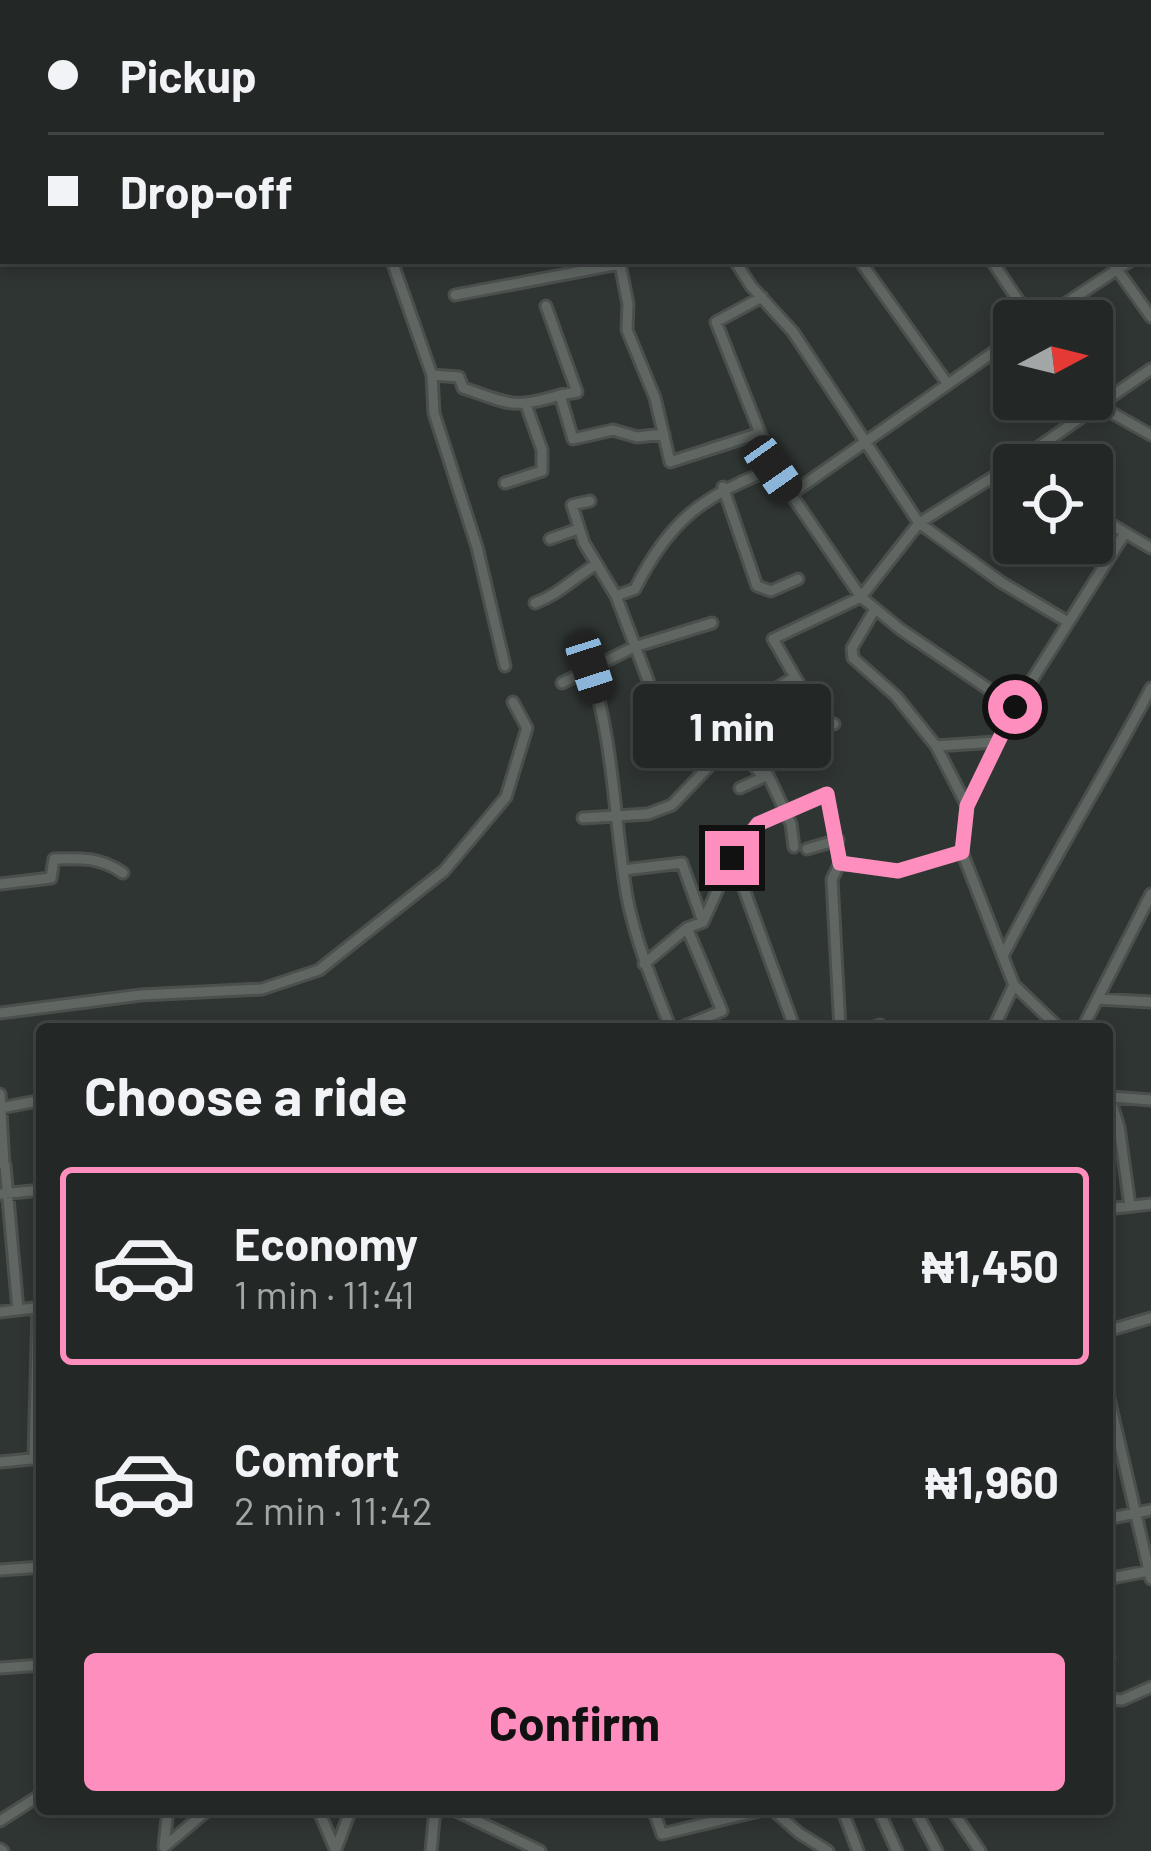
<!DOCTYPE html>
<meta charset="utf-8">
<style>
:root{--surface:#232826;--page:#2f3432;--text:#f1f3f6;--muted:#a3a6a7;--line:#404443;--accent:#fe8ebd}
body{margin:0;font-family:Barlow,sans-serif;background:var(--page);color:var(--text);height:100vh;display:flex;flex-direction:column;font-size:45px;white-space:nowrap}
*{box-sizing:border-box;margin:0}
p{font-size:39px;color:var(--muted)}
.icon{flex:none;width:66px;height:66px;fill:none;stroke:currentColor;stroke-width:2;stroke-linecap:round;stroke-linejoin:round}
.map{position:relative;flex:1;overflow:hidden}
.sheet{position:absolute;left:36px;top:1023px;width:1077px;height:792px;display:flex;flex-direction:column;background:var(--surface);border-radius:12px;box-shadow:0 6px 18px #0003,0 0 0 3px var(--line)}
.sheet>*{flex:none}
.top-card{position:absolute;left:0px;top:0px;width:1152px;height:264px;box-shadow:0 6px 18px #0003,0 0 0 3px var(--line);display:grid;align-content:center;height:264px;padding:0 48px;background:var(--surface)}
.needle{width:78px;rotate:83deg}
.tools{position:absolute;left:993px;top:300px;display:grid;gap:24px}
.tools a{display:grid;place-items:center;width:120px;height:120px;border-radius:12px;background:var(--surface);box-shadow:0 6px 18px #0003,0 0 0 3px var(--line);font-size:60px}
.end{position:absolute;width:54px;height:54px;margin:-27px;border:15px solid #fe8ebd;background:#111;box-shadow:0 0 0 6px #111}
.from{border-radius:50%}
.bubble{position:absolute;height:84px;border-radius:12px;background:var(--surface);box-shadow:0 6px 18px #0003,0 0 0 3px var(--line);font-size:39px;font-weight:700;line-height:84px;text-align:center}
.car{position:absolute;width:36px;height:72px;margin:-36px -18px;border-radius:15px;box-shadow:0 0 9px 3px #0007;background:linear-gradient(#222 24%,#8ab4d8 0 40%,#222 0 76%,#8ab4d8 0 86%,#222 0)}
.top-card b{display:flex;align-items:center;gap:42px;height:114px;font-size:45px}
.top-card b+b{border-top:3px solid var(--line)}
.top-card i{width:30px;height:30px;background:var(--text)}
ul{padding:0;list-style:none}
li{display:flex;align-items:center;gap:36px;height:198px;margin:0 24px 18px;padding:0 24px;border:6px solid transparent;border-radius:12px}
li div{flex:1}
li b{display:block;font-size:45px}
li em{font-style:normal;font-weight:700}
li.on{border-color:var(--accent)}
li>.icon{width:108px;height:108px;stroke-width:1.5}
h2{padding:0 48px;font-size:54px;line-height:144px}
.action{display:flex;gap:24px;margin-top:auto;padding:24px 48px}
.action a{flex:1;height:138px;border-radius:12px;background:var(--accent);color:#111;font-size:48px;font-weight:700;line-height:138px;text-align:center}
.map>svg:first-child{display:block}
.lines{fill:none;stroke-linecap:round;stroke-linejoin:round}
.street-casing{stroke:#4b504d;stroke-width:15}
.street{stroke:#606763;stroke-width:9}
.route{stroke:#fe8ebd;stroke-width:15}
</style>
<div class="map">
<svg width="1151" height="1851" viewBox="0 0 1151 1851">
<rect width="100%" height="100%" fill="#2f3532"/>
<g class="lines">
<defs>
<path id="street" d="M 416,0 L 416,3
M 597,0 L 598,3
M 681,0 L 683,3
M 837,0 L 842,3
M 1035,0 L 1040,3
M 544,3 L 555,0
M 1057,3 L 1058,0
M 1140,3 L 1140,0
M 0,84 L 3,84
M 1149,176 L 1151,177
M 1149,248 L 1151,246
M 392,261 L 432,375 L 434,413 L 477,547 L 505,666
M 735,261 L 751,286 L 793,332 L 919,523 L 1001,582 L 1068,622
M 860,261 L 947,383
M 992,261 L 1032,321
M 1111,261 L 1151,317
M 455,295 L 620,264 L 628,304 L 627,330 L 655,398 L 670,462 L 760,433 L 773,469 L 791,494 L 1014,338
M 546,306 L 577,392 L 560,395
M 1039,321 L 1130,261
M 432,375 L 459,377 L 463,388 C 509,403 511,410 560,395 L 573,439 L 613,430 L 637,437 L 664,434
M 1098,405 L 1151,435
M 760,433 L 716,322 L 762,297
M 505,483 L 542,471 L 542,450 L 526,405
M 723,487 L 757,586 L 771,591 L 798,579
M 791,494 L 861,597 L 900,629 L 1015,707
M 590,501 L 572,505 L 584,543 L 616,596 L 651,688
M 1092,513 L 1151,548
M 550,539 L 578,529
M 616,596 L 635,589 C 669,521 703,495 773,469
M 535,603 C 560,594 574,577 597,564
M 875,609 L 852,648 L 853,658 L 896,696 L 936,746 L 967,806 L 962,852 L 1014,985 L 1060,1029
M 590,668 C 614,742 614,821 627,897 C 636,943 654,986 671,1029
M 795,677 L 822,720 L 834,724
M 562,683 L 634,647 L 712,623
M 734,740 L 763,777
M 936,746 L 995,742
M 740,788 L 768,775 L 791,824 L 794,847
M 967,806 L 1015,707 L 1125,533
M 583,818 L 648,814 L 672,805 L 734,740 L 762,697 L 795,677 L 773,639 L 861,597 L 919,523 L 1014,464 L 1151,369
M 807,849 L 838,840
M 733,859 L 795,1029
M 840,863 L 898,871 L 962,852
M 624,870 L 682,863 L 703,922
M 0,884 L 51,878 L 54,859 C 81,858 100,857 123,873
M 1003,956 C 1049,865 1103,779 1151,688
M 644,964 L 687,928 L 703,922 L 732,858 L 757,824 L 827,794 L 840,863 L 832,879 L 840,1029
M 1097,999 L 1151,1002
M 0,1013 L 141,995 L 262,989 L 319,970 L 444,871 L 506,797 L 527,728 L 513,702
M 685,1026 L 722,1011 L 687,928
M 870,1029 L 880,1025 L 879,1029
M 993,1029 L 1014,985
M 1082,1029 L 1151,894
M 1107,1089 L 1119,1127 L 1130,1206
M 0,1094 L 4,1165
M 1112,1097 L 1151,1100
M 1,1108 L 42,1100
M 5,1165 L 18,1310
M 0,1194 L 42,1190
M 1107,1209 L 1151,1204
M 0,1312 L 42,1307
M 1107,1331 L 1151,1318
M 1107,1390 L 1151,1579
M 34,1458 L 38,1308
M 0,1462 L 42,1458
M 1107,1519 L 1151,1510
M 0,1570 L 42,1567
M 1107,1579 L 1148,1571
M 1107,1651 L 1109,1657
M 0,1668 L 42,1665
M 1107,1699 L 1122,1700 L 1151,1687
M 168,1809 L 164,1847 L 209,1809
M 318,1809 L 336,1851
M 452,1809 L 540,1851
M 653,1809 L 662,1834 L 767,1809
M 772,1809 L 799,1833 L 828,1851
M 842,1809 L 858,1851
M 878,1809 L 897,1851
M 915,1809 L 937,1851
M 951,1809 L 980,1851
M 0,1821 L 42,1794
M 0,1849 L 3,1851
M 336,1849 L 351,1809
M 431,1851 L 435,1809"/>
</defs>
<!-- street casing -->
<use href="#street" class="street-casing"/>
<!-- street -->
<use href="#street" class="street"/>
</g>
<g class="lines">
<!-- route -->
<path class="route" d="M 732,858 L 758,824 L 827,794 L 840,863 L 898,871 L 962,852 L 967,806 L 1015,707"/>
</g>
</svg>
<div class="tools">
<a><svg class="needle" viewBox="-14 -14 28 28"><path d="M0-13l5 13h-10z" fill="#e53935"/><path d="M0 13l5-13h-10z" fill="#a3a6a7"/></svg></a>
<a><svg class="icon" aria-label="locate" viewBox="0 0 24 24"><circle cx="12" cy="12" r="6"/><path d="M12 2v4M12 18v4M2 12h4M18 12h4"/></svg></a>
</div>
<i class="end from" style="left:1015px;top:707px"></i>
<i class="end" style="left:732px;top:858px"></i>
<div class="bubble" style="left:633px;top:684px;width:198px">1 min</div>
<i class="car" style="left:773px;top:469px;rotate:145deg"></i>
<i class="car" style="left:590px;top:668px;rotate:162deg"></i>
<div class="top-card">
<b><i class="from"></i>Pickup</b>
<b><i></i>Drop-off</b>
</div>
<section class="sheet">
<h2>Choose a ride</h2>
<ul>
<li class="on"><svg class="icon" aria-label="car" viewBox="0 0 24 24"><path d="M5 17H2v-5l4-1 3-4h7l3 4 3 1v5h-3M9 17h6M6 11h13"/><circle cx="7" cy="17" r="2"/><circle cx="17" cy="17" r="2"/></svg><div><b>Economy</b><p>1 min · 11:41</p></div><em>₦1,450</em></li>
<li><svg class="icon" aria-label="car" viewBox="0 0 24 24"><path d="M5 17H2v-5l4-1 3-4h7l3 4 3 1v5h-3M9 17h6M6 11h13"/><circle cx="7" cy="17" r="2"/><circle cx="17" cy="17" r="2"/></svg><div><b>Comfort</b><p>2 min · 11:42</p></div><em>₦1,960</em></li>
</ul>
<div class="action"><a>Confirm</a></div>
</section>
</div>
